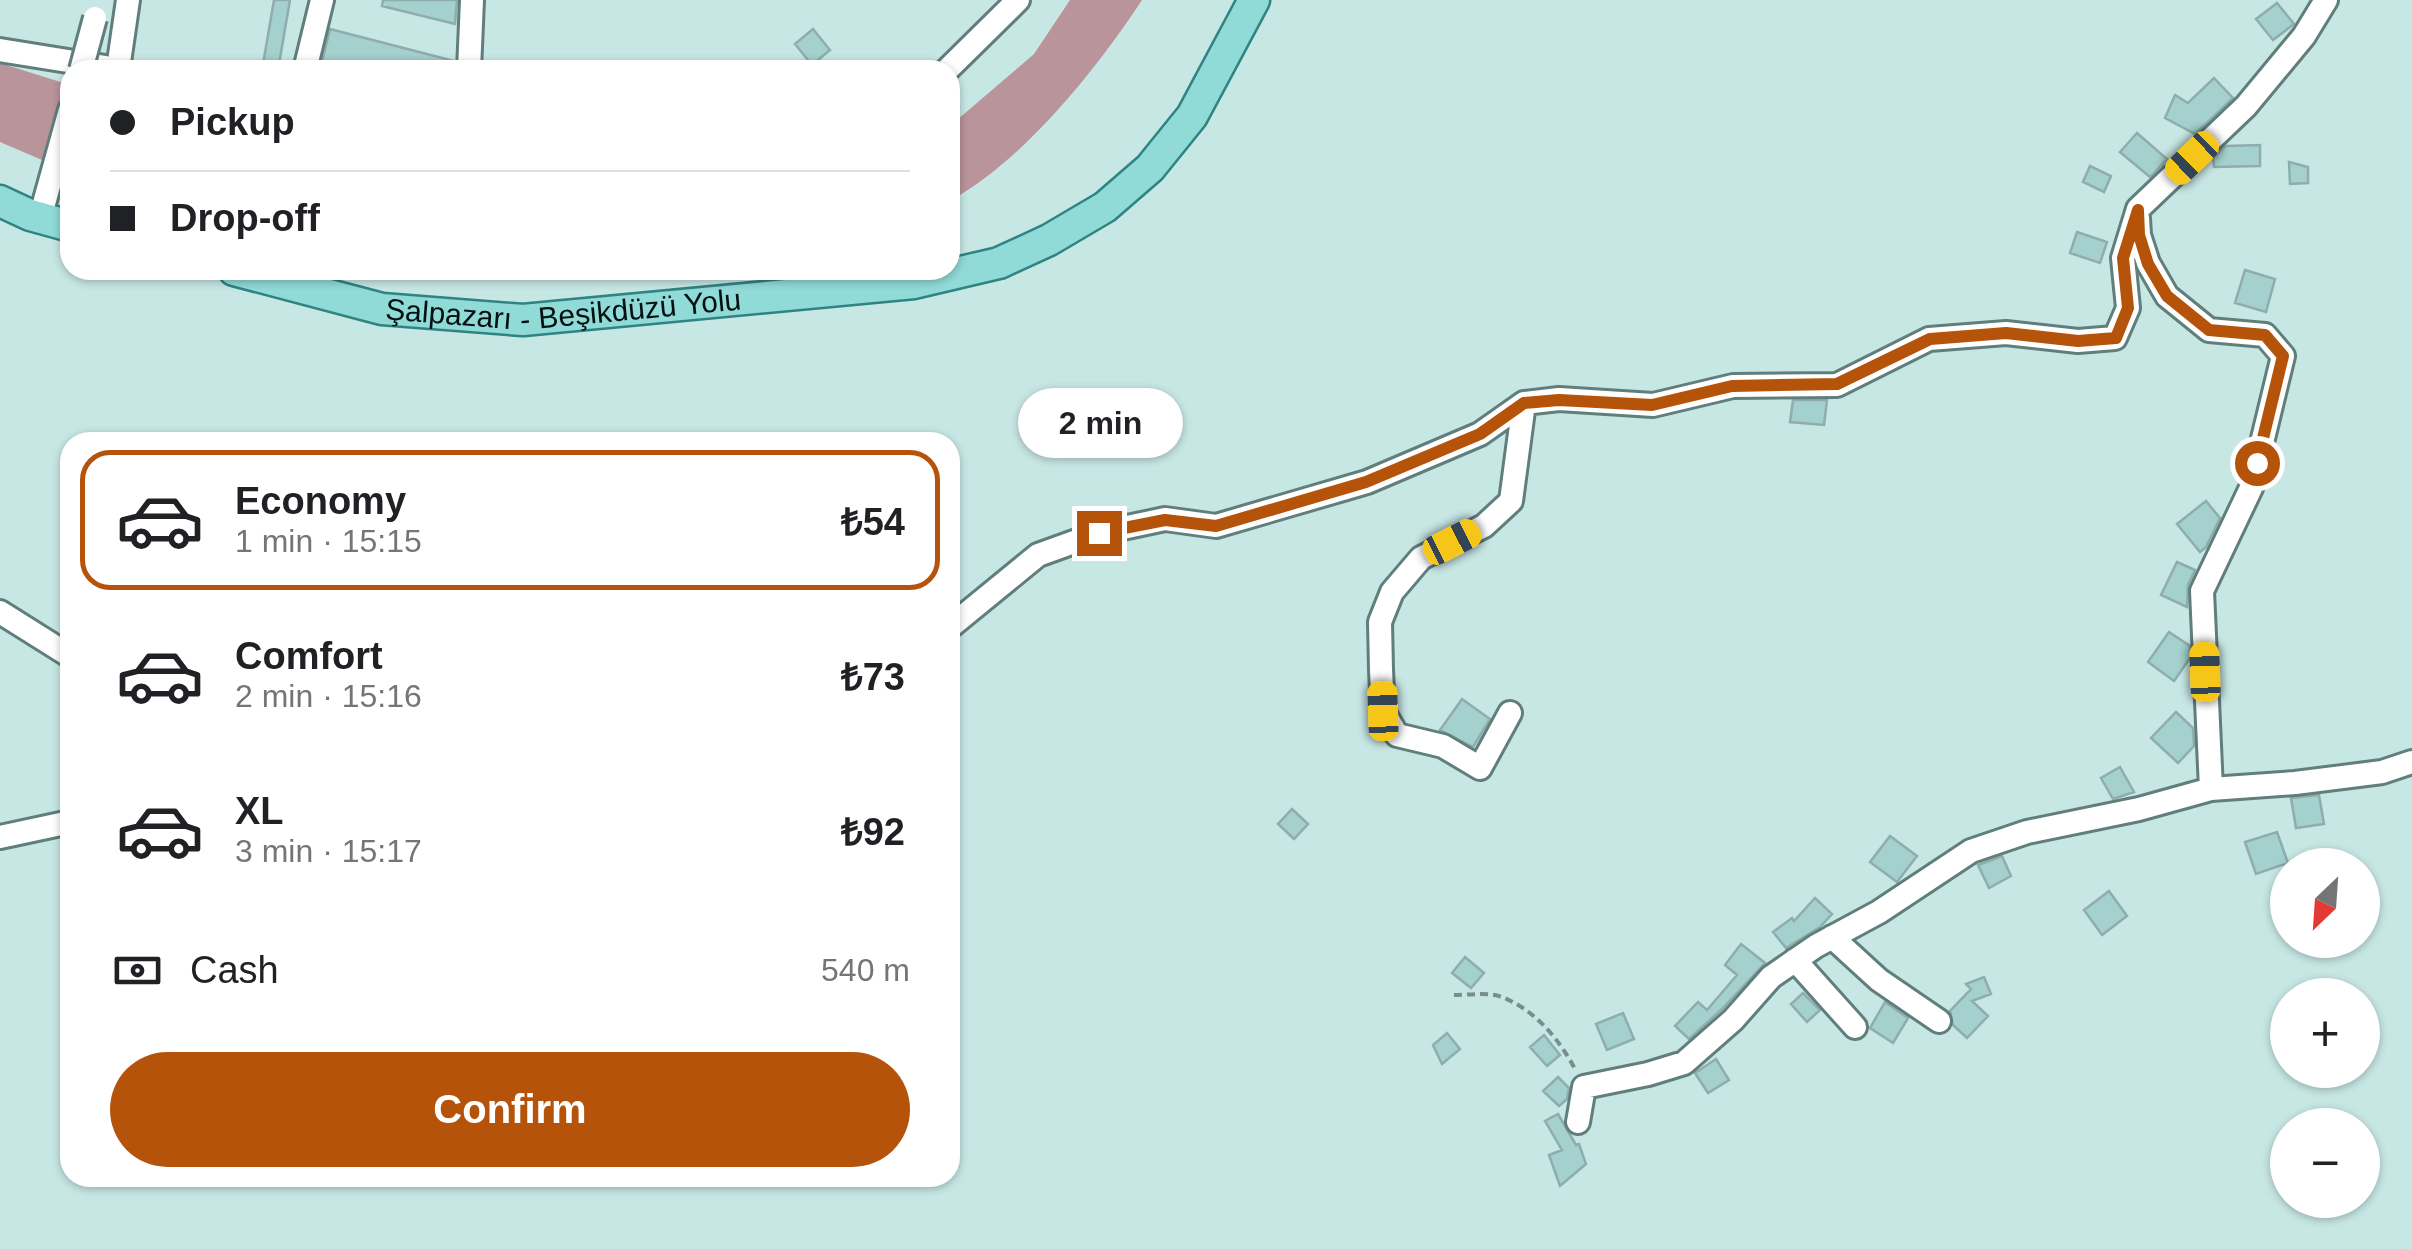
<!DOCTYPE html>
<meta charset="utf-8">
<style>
:root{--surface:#fff;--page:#f6f6f6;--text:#202124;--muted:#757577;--line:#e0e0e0;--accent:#b45309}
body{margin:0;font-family:Arial,sans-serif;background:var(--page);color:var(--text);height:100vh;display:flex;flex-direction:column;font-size:38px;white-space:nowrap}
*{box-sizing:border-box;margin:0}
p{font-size:32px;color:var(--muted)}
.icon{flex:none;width:55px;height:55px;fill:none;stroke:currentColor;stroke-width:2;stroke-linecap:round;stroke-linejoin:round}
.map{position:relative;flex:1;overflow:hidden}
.drawer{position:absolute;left:60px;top:432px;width:900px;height:755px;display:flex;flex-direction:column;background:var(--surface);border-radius:30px;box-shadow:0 2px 8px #0004}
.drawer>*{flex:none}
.guide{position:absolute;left:60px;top:60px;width:900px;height:220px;border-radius:30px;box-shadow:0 2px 8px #0004;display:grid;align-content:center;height:220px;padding:0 50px;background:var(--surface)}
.needle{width:65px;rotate:205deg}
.controls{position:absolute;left:2270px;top:848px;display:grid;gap:20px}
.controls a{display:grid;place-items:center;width:110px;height:110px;border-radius:50%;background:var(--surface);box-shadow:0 2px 8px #0004;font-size:50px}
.end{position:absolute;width:45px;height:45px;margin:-22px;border:12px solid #b45309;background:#fff;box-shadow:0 0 0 5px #fff}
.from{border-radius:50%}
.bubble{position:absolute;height:70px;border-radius:35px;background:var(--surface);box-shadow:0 2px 8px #0004;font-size:32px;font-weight:700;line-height:70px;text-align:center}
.car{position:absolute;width:30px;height:60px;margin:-30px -15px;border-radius:12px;box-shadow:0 0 8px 2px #0007;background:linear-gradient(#f5c518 24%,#345 0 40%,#f5c518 0 76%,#345 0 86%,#f5c518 0)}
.guide b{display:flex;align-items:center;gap:35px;height:95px;font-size:38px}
.guide b+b{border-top:2px solid var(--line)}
.guide i{width:25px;height:25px;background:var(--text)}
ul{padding:18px 0 0;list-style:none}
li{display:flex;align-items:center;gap:30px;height:140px;margin:0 20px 15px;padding:0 30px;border:5px solid transparent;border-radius:30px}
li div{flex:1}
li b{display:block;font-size:38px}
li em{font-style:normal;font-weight:700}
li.current{border-color:var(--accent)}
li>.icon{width:90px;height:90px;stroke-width:1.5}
.pay{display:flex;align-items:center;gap:25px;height:110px;padding:0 50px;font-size:38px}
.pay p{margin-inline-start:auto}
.button{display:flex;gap:20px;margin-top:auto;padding:20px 50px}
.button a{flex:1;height:115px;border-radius:60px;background:var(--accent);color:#fff;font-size:40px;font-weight:700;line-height:115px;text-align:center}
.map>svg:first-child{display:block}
.water{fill:#ba949b}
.building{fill:#a4d0cd;stroke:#8eadac;stroke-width:2.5}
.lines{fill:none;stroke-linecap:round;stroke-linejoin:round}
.minor-casing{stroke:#607e7c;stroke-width:28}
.major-casing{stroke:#2f8481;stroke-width:35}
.path{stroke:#778e8d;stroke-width:4;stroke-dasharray:8 5;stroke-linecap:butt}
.minor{stroke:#fff;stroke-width:22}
.major{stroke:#90dad8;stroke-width:30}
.minor-bridge-casing{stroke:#607e7c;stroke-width:28;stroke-linecap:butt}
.minor-bridge{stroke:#fff;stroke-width:22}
.route{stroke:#b45309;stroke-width:12}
.labels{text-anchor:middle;stroke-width:8;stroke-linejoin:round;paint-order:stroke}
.street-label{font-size:30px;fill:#051010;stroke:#d4f4f2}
</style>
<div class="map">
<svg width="2412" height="1249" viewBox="0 0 2412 1249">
<rect width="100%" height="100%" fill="#c7e7e5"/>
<!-- water -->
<path class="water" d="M 1070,0 L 1142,0 C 1095,71 1025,159 950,201 L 950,126 L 1034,54 Z
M 0,63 L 70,85 L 70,172 L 0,142 Z"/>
<!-- building -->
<path class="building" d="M 274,0 L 290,0 L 278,70 L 262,70 Z
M 383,0 L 457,0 L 455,24 L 382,6 Z
M 2277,3 L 2294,24 L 2273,40 L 2256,19 Z
M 330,29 L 454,61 L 454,70 L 320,70 Z
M 813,29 L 830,50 L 812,65 L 795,44 Z
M 2214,78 L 2233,98 L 2195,134 L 2165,118 L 2175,95 L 2188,103 Z
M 2137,133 L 2167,159 L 2150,177 L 2120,152 Z
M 2260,145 L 2260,166 L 2214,167 L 2213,158 L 2226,146 Z
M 2289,162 L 2308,167 L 2308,183 L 2290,184 Z
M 2090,166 L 2111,176 L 2104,192 L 2083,182 Z
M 2077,232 L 2107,242 L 2100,263 L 2070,253 Z
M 2245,270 L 2275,279 L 2266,312 L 2235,303 Z
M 1793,400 L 1827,400 L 1824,425 L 1790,422 Z
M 2206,501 L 2220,518 L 2206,547 L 2200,552 L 2177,524 Z
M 2177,562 L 2195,570 L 2188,585 L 2187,607 L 2161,595 Z
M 2169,632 L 2190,646 L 2190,658 L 2174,681 L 2148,662 Z
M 1462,699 L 1490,719 L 1473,747 L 1440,730 Z
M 2176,712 L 2193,728 L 2194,746 L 2178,763 L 2151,738 Z
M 2120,767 L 2134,792 L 2113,799 L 2101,778 Z
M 2319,795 L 2324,824 L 2296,828 L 2291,798 Z
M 1292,809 L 1308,824 L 1294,839 L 1278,824 Z
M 2277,832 L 2288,863 L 2256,874 L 2245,842 Z
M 1890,836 L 1917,856 L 1897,882 L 1870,862 Z
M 2002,856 L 2011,876 L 1989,888 L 1978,865 Z
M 2109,891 L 2127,916 L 2102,935 L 2084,910 Z
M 1815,898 L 1832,914 L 1820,927 L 1786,948 L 1773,932 L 1792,918 L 1794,921 Z
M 1741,944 L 1765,963 L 1722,1009 L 1689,1039 L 1675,1026 L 1698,1002 L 1707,1010 L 1737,975 L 1725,965 Z
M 1465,957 L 1484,973 L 1471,988 L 1452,973 Z
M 1984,977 L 1991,994 L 1972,1001 L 1988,1016 L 1967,1038 L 1953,1025 L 1950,1011 L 1971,989 L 1966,984 Z
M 1803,993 L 1820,1010 L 1807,1022 L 1791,1004 Z
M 1885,1002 L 1908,1018 L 1893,1043 L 1870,1028 Z
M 1623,1013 L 1634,1039 L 1607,1050 L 1596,1024 Z
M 1447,1033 L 1460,1049 L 1442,1064 L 1433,1045 Z
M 1544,1035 L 1560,1055 L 1547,1066 L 1530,1047 Z
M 1716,1059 L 1729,1080 L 1708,1093 L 1695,1073 Z
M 1558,1077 L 1569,1088 L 1567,1099 L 1559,1106 L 1543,1091 Z
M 1558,1114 L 1576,1145 L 1579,1144 L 1586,1164 L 1560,1186 L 1549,1155 L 1562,1150 L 1545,1121 Z"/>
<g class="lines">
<defs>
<path id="minor" d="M 0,50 L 124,70
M 118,69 L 128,0
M 305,70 L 322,0
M 469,70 L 472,0
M 947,70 L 1018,0
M 40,218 L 70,110
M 2138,218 L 2139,235 L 2148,263 L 2167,296 L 2209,330 L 2265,335 L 2283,356 L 2251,488 L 2202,591 L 2211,789
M 0,612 L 70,656
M 950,627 L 1038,555 L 1099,533 L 1165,519 L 1216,526 L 1367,482 L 1480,434 L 1524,403 L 1559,399 L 1653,405 L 1733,386 L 1837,385 L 1929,339 L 2006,333 L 2078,341 L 2115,338 L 2128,308 L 2123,258 L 2138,209 L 2246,106 L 2304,36 L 2326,0
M 1510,713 L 1480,768 L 1443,746 L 1397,735 L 1383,711 L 1381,670 L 1380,622 L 1392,592 L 1421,558 L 1484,526 L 1511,501 L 1524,403
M 0,837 L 70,822
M 1832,937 L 1879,980 L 1939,1021
M 1795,960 L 1855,1027
M 1578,1122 L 1584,1087 L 1648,1074 L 1684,1063 L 1733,1020 L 1771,977 L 1816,946 L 1879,912 L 1971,851 L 2027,832 L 2139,809 L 2211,789 L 2295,783 L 2382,772 L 2412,762"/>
<g id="major">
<path d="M 0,201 L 30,215 L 70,226"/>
<path id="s1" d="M 234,270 L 382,309 L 523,320 L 914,283 L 999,263 L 1049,240 L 1105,207 L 1150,168 L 1192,116 L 1254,0"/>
</g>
</defs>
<!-- minor casing -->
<use href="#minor" class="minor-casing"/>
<!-- major casing -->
<use href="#major" class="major-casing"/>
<!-- path -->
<path class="path" d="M 1454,995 C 1469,995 1489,992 1502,997 C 1535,1010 1559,1039 1575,1069"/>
<!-- minor -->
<use href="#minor" class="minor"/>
<!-- major -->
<use href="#major" class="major"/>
<defs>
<path id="minor-bridge" d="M 81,70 L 95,18"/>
</defs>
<!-- minor-bridge casing -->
<use href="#minor-bridge" class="minor-bridge-casing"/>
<!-- minor-bridge -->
<use href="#minor-bridge" class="minor-bridge"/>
</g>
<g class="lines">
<!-- route -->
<path class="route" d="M 1099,533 L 1165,520 L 1216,526 L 1366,482 L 1480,434 L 1524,403 L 1559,400 L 1652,405 L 1732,386 L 1837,384 L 1930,339 L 2006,333 L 2078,341 L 2116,338 L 2128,308 L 2123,258 L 2138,210 L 2139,235 L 2148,264 L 2167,296 L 2209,330 L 2265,335 L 2283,356 L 2257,463"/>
</g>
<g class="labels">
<!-- street labels -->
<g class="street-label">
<text dy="10" stroke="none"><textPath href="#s1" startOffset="335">Şalpazarı - Beşikdüzü Yolu</textPath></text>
</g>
</g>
</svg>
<div class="controls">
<a><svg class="needle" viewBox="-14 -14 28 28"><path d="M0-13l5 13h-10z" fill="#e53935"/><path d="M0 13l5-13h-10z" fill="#757577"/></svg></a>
<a>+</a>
<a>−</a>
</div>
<i class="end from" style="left:2257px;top:463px"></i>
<i class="end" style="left:1099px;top:533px"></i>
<div class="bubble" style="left:1018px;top:388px;width:165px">2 min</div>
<i class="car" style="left:2192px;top:158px;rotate:226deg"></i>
<i class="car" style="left:1452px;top:542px;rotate:63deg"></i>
<i class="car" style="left:2205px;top:672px;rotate:358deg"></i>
<i class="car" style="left:1383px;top:711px;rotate:358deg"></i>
<div class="guide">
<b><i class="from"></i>Pickup</b>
<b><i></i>Drop-off</b>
</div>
<section class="drawer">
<ul>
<li class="current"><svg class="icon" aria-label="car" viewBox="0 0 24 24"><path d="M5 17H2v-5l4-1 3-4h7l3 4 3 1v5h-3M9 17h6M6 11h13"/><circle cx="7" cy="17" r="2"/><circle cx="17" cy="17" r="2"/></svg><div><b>Economy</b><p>1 min · 15:15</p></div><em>₺54</em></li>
<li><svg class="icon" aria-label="car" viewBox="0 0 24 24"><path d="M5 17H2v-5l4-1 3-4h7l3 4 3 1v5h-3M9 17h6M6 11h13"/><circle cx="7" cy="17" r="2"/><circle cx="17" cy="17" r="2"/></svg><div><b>Comfort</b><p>2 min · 15:16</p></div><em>₺73</em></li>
<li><svg class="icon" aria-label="car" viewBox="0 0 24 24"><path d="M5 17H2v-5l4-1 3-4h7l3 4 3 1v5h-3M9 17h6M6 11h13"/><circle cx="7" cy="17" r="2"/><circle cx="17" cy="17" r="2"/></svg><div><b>XL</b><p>3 min · 15:17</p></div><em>₺92</em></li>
</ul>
<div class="pay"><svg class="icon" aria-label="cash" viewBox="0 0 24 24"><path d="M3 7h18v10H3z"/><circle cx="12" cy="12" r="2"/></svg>Cash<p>540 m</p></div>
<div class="button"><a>Confirm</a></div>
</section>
</div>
